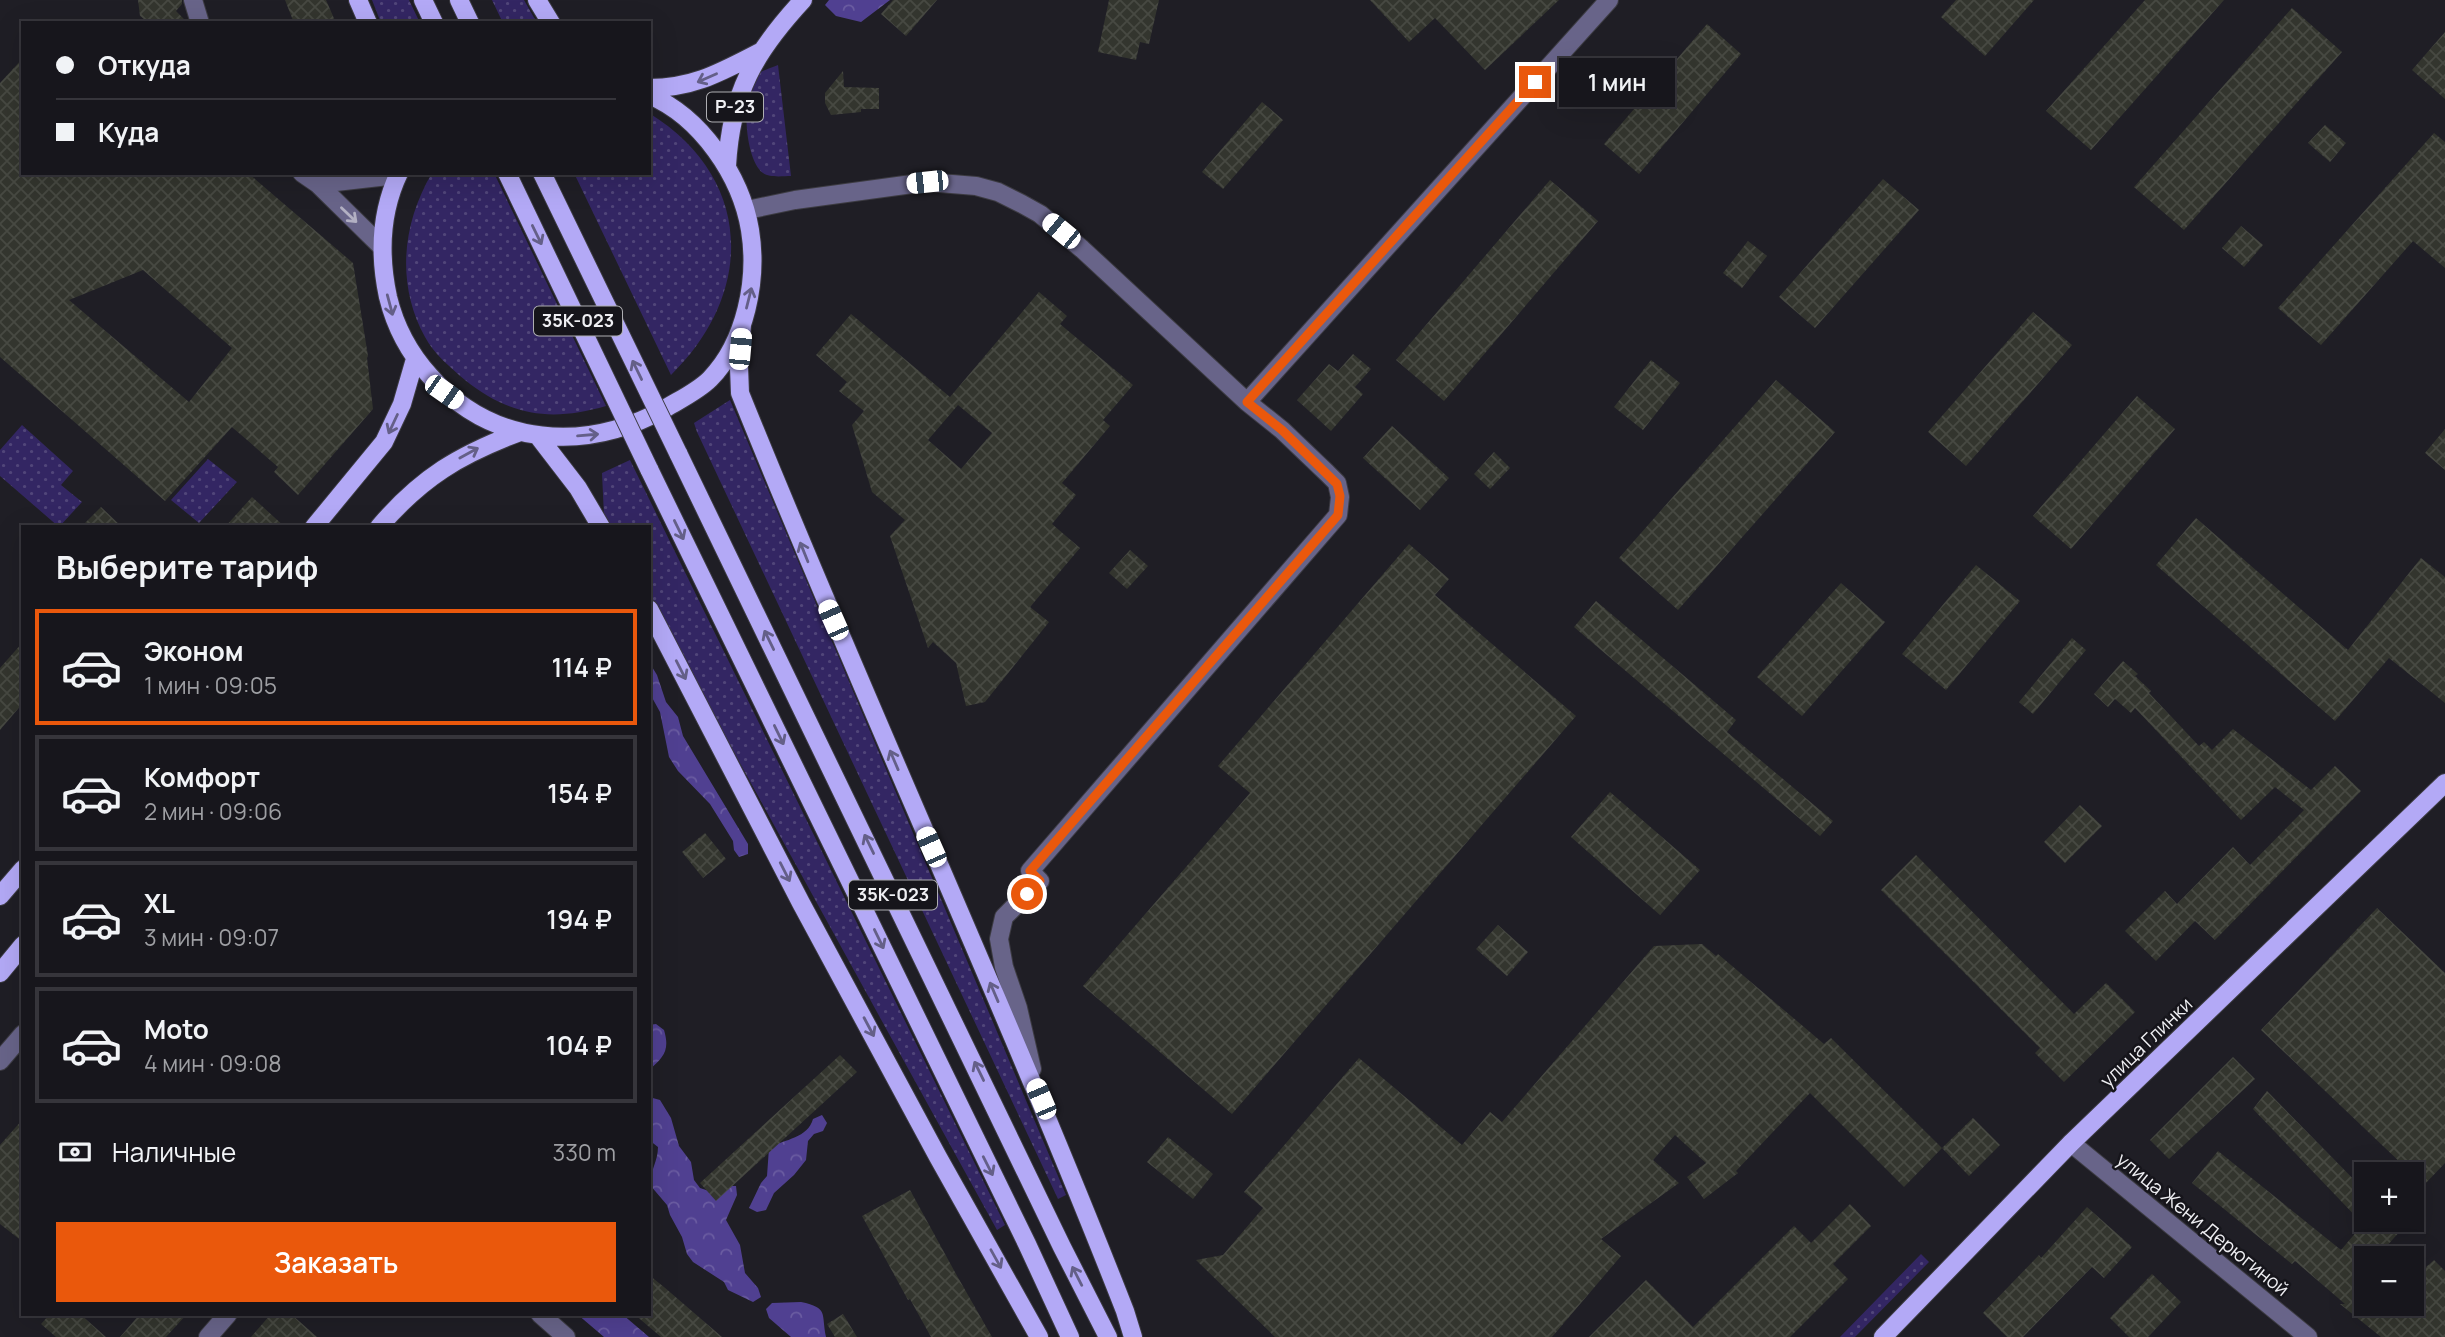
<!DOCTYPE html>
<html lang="ru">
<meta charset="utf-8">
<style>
:root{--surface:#17161c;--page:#242329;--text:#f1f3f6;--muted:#9e9fa3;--line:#36353b;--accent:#ea580c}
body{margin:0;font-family:Manrope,sans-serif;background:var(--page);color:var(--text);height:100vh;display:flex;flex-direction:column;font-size:26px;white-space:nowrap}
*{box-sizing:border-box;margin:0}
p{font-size:23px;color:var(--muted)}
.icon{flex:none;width:38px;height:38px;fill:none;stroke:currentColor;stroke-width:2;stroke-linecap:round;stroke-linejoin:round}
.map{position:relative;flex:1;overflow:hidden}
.panel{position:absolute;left:21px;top:525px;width:630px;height:791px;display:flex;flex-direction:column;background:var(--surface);border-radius:0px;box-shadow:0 7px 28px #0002,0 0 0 2px var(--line)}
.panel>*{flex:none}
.hud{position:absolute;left:21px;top:21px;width:630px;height:154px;border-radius:0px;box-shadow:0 7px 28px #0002,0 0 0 2px var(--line);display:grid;align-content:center;height:154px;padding:0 35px;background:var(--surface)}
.buttons{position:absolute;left:2354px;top:1162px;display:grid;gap:14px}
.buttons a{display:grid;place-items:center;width:70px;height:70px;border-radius:0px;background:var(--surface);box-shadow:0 7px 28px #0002,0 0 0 2px var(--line);font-size:35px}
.end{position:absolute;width:32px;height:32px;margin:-16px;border:9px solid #ea580c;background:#fff;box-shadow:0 0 0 4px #fff}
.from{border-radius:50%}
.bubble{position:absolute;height:49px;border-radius:0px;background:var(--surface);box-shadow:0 7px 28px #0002,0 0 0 2px var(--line);font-size:23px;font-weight:600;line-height:49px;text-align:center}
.car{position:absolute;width:21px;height:42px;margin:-21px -10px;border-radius:9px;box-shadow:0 0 5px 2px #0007;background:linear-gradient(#fff 24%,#345 0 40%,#fff 0 76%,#345 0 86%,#fff 0)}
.hud b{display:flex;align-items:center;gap:24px;height:66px;font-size:26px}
.hud b+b{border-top:2px solid var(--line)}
.hud i{width:18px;height:18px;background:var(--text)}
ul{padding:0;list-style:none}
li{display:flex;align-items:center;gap:21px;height:116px;margin:0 14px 10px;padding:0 21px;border:4px solid var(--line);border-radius:0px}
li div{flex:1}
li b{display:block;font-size:26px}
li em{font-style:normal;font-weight:600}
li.on{border-color:var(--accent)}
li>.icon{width:63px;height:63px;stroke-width:1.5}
h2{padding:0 35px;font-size:32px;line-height:84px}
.pay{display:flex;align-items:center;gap:18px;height:77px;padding:0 35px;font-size:26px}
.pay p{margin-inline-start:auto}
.cta{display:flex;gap:14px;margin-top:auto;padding:14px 35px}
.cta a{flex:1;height:80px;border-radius:0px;background:var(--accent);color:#fff;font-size:28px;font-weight:600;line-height:80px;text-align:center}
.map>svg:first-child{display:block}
.grass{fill:url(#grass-dots)}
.forest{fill:url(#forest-crowns)}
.building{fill:url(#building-cross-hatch);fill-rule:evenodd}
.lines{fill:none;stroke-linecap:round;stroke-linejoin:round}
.minor-casing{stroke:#3c3b42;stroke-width:20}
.major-casing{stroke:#3c3b42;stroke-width:20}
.minor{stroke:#686489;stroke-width:18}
.major{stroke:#b3a9f6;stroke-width:18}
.major-bridge-casing{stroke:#3c3b42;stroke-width:20;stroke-linecap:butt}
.major-bridge{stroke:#b3a9f6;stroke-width:18}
.oneway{stroke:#645f88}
.oneway2{stroke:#b2b0c3}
.route{stroke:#ea580c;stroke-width:9}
.labels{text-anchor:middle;stroke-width:5;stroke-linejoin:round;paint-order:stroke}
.shield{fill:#16151b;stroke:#aeaeb2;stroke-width:2}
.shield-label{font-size:18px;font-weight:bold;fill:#efeff3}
.street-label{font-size:19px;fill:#efeff3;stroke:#16151b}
</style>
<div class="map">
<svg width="2445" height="1337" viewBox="0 0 2445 1337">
<defs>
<pattern id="grass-dots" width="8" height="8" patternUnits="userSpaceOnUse" patternTransform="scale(1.75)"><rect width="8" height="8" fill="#332663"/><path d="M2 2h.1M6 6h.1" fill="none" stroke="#51467a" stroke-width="1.8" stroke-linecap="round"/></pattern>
<pattern id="forest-crowns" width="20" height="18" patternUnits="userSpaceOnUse" patternTransform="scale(1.75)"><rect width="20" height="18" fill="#504091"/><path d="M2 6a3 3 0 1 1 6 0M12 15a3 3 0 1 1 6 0" fill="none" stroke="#6a5ca1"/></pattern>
<pattern id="building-cross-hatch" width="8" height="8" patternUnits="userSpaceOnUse" patternTransform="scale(1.75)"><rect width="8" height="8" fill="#33352e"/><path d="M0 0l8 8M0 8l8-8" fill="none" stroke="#474942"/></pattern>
</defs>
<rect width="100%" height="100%" fill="#1f1e25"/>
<!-- grass -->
<path class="grass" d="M 372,0 L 409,0 L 420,23 L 381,23 Z
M 492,0 L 524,0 L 537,23 L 503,23 Z
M 778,65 L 791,176 C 783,176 770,178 763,173 C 744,159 740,90 758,74 C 762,70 772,68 778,65 Z
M 649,113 C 754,178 755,293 671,375 L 574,173 L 649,173 Z
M 432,173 L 494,173 L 606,406 C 551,422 510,416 465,380 C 451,368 434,354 425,337 C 396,284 402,224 432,173 Z
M 730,400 L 1066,1195 L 1058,1199 L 697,432 L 694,423 Z
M 22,425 L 73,471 L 61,485 L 82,502 L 59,527 L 0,476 L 0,450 Z
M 208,459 L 237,482 L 199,523 L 171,500 Z
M 630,460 L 1005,1225 L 997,1230 L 649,598 L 649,527 L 610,527 L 604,516 L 602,473 Z
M 1921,1254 L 1929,1262 L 1855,1337 L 1840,1337 Z"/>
<!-- forest -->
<path class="forest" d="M 829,0 L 890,0 L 861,22 L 836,16 L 825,5 Z
M 649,662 L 657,675 L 666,702 L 678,717 L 683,736 L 748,844 L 748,854 L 739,857 L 734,850 L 733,841 L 710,804 L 678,771 L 669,757 L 660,712 L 649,692 Z
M 656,1024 L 664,1030 C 670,1050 664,1057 649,1070 L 649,1025 Z
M 649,1097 L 660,1100 L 671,1118 L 679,1146 L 691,1162 L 694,1180 L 700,1188 L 709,1191 L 726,1186 L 736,1186 L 737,1195 L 726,1220 L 740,1245 L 745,1273 L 758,1288 L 761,1297 L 753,1302 L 728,1290 L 724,1282 L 693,1262 L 687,1254 L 682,1237 L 670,1215 L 667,1205 L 650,1185 C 650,1171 658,1161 658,1147 L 649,1140 Z
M 822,1115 L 827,1123 L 823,1131 L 814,1134 L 808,1141 L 806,1160 L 794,1175 L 774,1193 L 766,1210 L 757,1212 L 749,1208 L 761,1183 L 767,1176 L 769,1148 C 785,1139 808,1138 813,1119 Z
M 801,1302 C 829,1308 821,1313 826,1337 L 791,1337 L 769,1318 L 766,1309 L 772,1303 Z
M 577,1314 L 622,1314 L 649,1337 L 604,1337 Z"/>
<!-- building -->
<path class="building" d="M 138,0 L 182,0 L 182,4 L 176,11 L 188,23 L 149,23 L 140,16 Z
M 285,0 L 326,0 L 336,23 L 294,23 Z
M 893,0 L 937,0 L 906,36 L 881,14 Z
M 1109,0 L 1159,0 L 1149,44 L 1140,42 L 1136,60 L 1098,52 Z
M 1370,0 L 1559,0 L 1485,70 L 1435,18 L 1409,42 Z
M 1956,0 L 2034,0 L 1985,56 L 1941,17 Z
M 2145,0 L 2224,0 L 2091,150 L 2046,111 Z
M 2292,8 L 2342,52 L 2184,230 L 2134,187 Z
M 1707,24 L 1741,54 L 1639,174 L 1604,144 Z
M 2445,32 L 2445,99 L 2412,70 Z
M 23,58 L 23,173 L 248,173 L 353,263 L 368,356 L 367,358 L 373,409 L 298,495 L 274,472 L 278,467 L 232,427 L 165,501 L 0,357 L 0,83 ZM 143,270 L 232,348 L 189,402 L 69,300 Z
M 843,71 L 844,87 L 879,88 L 879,109 L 861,109 L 861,112 L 831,115 L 825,103 L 825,93 Z
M 1262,102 L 1283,120 L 1223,189 L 1202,172 Z
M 2325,125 L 2346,143 L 2330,162 L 2308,143 Z
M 2434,133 L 2445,142 L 2445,268 L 2413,241 L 2321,345 L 2278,308 Z
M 1883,179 L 1919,210 L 1815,328 L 1779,297 Z
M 1550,180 L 1598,221 L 1444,401 L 1396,360 Z
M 2241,226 L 2263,245 L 2244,267 L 2222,248 Z
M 1748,241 L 1767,256 L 1742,288 L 1723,273 Z
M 1039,292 L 1067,316 L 1060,324 L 1133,385 L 1103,420 L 1110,426 L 1062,483 L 1076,495 L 1052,524 L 1080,548 L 1030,607 L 1049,622 L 985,702 L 966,706 L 956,663 L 933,642 L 928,648 L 890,536 L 905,520 L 872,492 L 852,425 L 864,411 L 839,391 L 847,382 L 816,355 L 851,314 L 950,397 ZM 958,405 L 992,433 L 961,469 L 928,440 Z
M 2033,312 L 2072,345 L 1966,466 L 1928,432 Z
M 1353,354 L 1371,369 L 1355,387 L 1363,394 L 1331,431 L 1297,400 L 1329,364 L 1338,371 Z
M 1651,360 L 1680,383 L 1643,430 L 1614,407 Z
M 1776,380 L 1835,432 L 1678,610 L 1619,558 Z
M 2137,396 L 2175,429 L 2071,549 L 2033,516 Z
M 1392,426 L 1449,478 L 1420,510 L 1363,458 Z
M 2445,429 L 2445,470 L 2425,453 Z
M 1494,452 L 1510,468 L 1490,489 L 1474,474 Z
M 252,497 L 285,527 L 225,527 Z
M 101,507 L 122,527 L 81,527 Z
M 2196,518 L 2348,650 L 2421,558 L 2445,577 L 2445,703 L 2389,658 L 2335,721 L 2156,565 Z
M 1409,544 L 1449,579 L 1435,595 L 1576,716 L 1232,1114 L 1083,986 L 1250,793 L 1218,766 Z
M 1130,550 L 1148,566 L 1127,589 L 1109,573 Z
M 1976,565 L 2020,601 L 1946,690 L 1902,654 Z
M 1841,583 L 1885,622 L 1802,716 L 1757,677 Z
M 1596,601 L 1736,720 L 1727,732 L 1833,821 L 1820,836 L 1574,627 Z
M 2072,638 L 2086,650 L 2033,714 L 2019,702 Z
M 23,642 L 23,703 L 0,730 L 0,668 Z
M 2123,661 L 2138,674 L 2135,676 L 2151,691 L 2149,693 L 2199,746 L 2204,742 L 2212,750 L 2233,729 L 2311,790 L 2335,766 L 2361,791 L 2215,940 L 2195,921 L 2156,961 L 2125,931 L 2165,891 L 2177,904 L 2233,847 L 2250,865 L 2304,810 L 2275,787 L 2241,820 L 2135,708 L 2131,713 L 2115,699 L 2108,707 L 2094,694 Z
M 1610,792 L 1700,870 L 1660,915 L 1571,837 Z
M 2080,805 L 2102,826 L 2065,863 L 2044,842 Z
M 705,833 L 726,859 L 703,878 L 682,852 Z
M 1916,855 L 2074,1014 L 2106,983 L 2135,1012 L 2064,1082 L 2035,1053 L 2040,1048 L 1881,890 Z
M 2377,908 L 2445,973 L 2445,1163 L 2424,1185 L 2261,1030 Z
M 1498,925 L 1528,952 L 1507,976 L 1476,949 Z
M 1702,944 L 1716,956 L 1718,954 L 1824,1044 L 1831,1038 L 1942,1148 L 1904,1187 L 1810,1093 L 1736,1171 L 1738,1173 L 1704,1199 L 1687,1177 L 1706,1163 L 1675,1135 L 1653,1160 L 1679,1183 L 1601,1239 L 1621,1256 L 1552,1337 L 1275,1337 L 1196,1260 L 1223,1255 L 1263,1208 L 1244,1192 L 1359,1058 L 1462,1145 L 1490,1112 L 1502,1122 L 1654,946 Z
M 840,1055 L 857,1072 L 716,1201 L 700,1183 Z
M 2233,1057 L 2255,1079 L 2169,1159 L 2150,1140 Z
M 2267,1091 L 2366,1192 L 2366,1220 L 2393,1220 L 2402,1229 L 2376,1258 L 2366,1258 L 2366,1304 L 2412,1304 L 2412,1255 L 2425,1268 L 2434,1260 L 2445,1271 L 2445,1337 L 2381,1337 L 2340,1304 L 2345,1304 L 2295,1261 L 2292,1264 L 2192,1183 L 2218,1151 L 2341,1250 L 2363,1224 L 2253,1109 Z
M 1973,1118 L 2000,1145 L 1969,1176 L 1942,1148 Z
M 23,1119 L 23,1242 L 0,1224 L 0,1145 Z
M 1168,1137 L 1213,1174 L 1193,1199 L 1147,1162 Z
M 910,1190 L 956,1274 L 992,1337 L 931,1337 L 910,1299 L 908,1300 L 862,1216 Z
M 1850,1204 L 1871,1226 L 1833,1264 L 1848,1279 L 1790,1337 L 1589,1337 L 1646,1280 L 1693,1327 L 1794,1226 L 1811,1243 Z
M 2087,1207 L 2132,1247 L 2104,1278 L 2092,1267 L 2023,1337 L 2007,1337 L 1983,1313 L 2039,1255 L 2041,1258 Z
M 2152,1274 L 2181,1302 L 2148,1337 L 2129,1337 L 2110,1318 Z
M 649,1275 L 664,1287 L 722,1337 L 661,1337 L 634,1314 L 649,1314 Z
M 50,1314 L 80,1314 L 106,1337 L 56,1337 L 41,1324 Z
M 140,1314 L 187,1314 L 166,1337 L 120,1337 Z
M 271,1314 L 291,1314 L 317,1337 L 251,1337 Z
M 843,1314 L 857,1337 L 835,1337 L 827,1324 Z"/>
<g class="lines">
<defs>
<path id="minor" d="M 193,0 L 200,23
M 302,173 L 318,184 L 381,246
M 318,184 L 397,175
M 747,210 L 795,200 L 927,182 L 976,186 L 998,192 L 1022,204 L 1040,214 L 1082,249 L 1247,402 L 1282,430 L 1327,473 L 1337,483 L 1340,497 L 1338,515 L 1030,871 L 1040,881 L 1004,917 L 999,939 L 1004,967 L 1018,1008 L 1032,1069
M 1247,402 L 1609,0
M 0,1061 L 23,1034
M 2071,1143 L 2308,1337
M 540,1314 L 566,1337
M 208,1337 L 228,1314"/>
<path id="major" d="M 358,0 L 368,23
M 423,0 L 434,23
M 459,0 L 470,23
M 537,0 L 551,23
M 649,88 C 694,88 721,72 760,52
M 727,166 C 731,93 754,53 803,0
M 399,173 C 380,213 379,255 388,297 C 395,326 410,354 430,376 C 493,447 586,453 666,408 C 681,399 698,391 710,379 C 746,342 758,279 750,230 C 741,176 701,117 649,95
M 742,325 L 739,367 L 740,393 C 864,701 1004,1002 1125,1311 L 1133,1337
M 538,436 L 578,488 L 601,527
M 678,453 L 1062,1247 L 1108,1337
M 649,469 L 1027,1244 L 1070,1337
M 314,527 L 384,442 L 402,404 L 415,359
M 379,527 C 422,477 459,455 520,432
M 649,609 L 801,903 L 938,1157 L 1039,1337
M 0,896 L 23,869
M 0,973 L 23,945
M 1883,1337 L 2071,1143 L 2445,783"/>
</defs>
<!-- minor casing -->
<use href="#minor" class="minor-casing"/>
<!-- major casing -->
<use href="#major" class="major-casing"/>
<!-- minor -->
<use href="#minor" class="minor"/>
<!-- major -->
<use href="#major" class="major"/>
<defs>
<path id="major-bridge" d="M 507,173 L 649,469
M 542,173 L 678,453"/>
</defs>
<!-- major-bridge casing -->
<use href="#major-bridge" class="major-bridge-casing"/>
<!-- major-bridge -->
<use href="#major-bridge" class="major-bridge"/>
</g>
<!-- one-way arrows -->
<defs><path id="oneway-shaft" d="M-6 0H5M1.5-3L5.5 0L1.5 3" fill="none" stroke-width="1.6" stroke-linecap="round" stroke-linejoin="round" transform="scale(1.75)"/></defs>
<g class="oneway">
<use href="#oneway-shaft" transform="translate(707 78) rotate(156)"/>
<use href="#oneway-shaft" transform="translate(537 235) rotate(64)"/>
<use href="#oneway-shaft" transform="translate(749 298) rotate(-76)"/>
<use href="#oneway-shaft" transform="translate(390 305) rotate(75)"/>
<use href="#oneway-shaft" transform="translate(637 370) rotate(-116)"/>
<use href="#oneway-shaft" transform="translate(393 424) rotate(115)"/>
<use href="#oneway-shaft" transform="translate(588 435) rotate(-5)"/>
<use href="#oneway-shaft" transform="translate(469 453) rotate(-29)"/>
<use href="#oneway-shaft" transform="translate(679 530) rotate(64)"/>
<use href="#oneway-shaft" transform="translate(804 552) rotate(-112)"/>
<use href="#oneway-shaft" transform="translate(769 640) rotate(-116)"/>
<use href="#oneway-shaft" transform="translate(681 670) rotate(63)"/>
<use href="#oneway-shaft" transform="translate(779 735) rotate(64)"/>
<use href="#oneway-shaft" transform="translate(894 760) rotate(-113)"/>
<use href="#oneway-shaft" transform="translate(869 844) rotate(-116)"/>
<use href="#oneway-shaft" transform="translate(785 872) rotate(63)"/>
<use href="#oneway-shaft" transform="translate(879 939) rotate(64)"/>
<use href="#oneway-shaft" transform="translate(994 992) rotate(-113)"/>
<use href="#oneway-shaft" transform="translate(869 1027) rotate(62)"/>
<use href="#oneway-shaft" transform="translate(979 1071) rotate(-116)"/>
<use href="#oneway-shaft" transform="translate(988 1166) rotate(63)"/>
<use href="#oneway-shaft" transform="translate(996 1259) rotate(61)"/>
<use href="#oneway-shaft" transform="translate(1077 1276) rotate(-117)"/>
</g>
<use class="oneway2" href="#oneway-shaft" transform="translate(349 215) rotate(44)"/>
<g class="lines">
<!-- route -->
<path class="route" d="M 1027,894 L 1040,881 L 1030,871 L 1338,515 L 1340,496 L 1337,484 L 1282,430 L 1247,402 L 1535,82"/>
</g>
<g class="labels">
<!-- shield labels -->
<g class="shield">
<rect x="707" y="92.5" width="56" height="29" rx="5"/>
<rect x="534" y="306.5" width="88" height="29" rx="5"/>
<rect x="849" y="880.5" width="88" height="29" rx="5"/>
</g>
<g class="shield-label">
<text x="735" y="113">Р-23</text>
<text x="578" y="327">35К-023</text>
<text x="893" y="901">35К-023</text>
</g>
<!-- street labels -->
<g class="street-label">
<text transform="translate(2146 1042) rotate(-44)" y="7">улица Глинки</text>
<text transform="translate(2203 1224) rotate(39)" y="7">улица Жени Дерюгиной</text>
</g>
</g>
</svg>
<div class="buttons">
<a>+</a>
<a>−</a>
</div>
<i class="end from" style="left:1027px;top:894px"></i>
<i class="end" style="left:1535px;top:82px"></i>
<div class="bubble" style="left:1559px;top:58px;width:116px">1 мин</div>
<i class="car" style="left:927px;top:182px;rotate:264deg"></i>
<i class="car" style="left:1061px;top:231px;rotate:309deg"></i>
<i class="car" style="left:740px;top:349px;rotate:5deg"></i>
<i class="car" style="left:444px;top:392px;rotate:125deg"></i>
<i class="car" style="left:833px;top:620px;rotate:336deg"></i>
<i class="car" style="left:931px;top:847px;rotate:336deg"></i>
<i class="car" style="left:1041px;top:1099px;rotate:337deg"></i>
<div class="hud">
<b><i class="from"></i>Откуда</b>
<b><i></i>Куда</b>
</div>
<section class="panel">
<h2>Выберите тариф</h2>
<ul>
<li class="on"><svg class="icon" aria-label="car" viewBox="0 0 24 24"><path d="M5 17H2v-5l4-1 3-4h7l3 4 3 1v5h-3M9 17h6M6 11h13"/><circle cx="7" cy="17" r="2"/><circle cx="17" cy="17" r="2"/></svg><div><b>Эконом</b><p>1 мин · 09:05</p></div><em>114 ₽</em></li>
<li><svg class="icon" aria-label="car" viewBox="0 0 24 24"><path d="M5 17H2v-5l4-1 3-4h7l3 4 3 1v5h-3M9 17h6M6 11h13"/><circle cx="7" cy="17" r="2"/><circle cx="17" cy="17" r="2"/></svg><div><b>Комфорт</b><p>2 мин · 09:06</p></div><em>154 ₽</em></li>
<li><svg class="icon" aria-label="car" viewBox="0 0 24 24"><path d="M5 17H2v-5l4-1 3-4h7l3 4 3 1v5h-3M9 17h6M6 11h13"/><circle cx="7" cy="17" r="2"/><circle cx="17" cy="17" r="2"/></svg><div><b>XL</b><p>3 мин · 09:07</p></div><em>194 ₽</em></li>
<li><svg class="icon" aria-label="car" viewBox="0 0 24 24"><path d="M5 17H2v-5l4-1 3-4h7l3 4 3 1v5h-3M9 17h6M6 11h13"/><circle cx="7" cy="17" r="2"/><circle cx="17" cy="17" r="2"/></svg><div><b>Moto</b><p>4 мин · 09:08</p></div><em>104 ₽</em></li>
</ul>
<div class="pay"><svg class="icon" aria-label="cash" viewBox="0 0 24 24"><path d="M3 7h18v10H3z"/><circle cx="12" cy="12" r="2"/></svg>Наличные<p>330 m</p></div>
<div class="cta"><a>Заказать</a></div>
</section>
</div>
